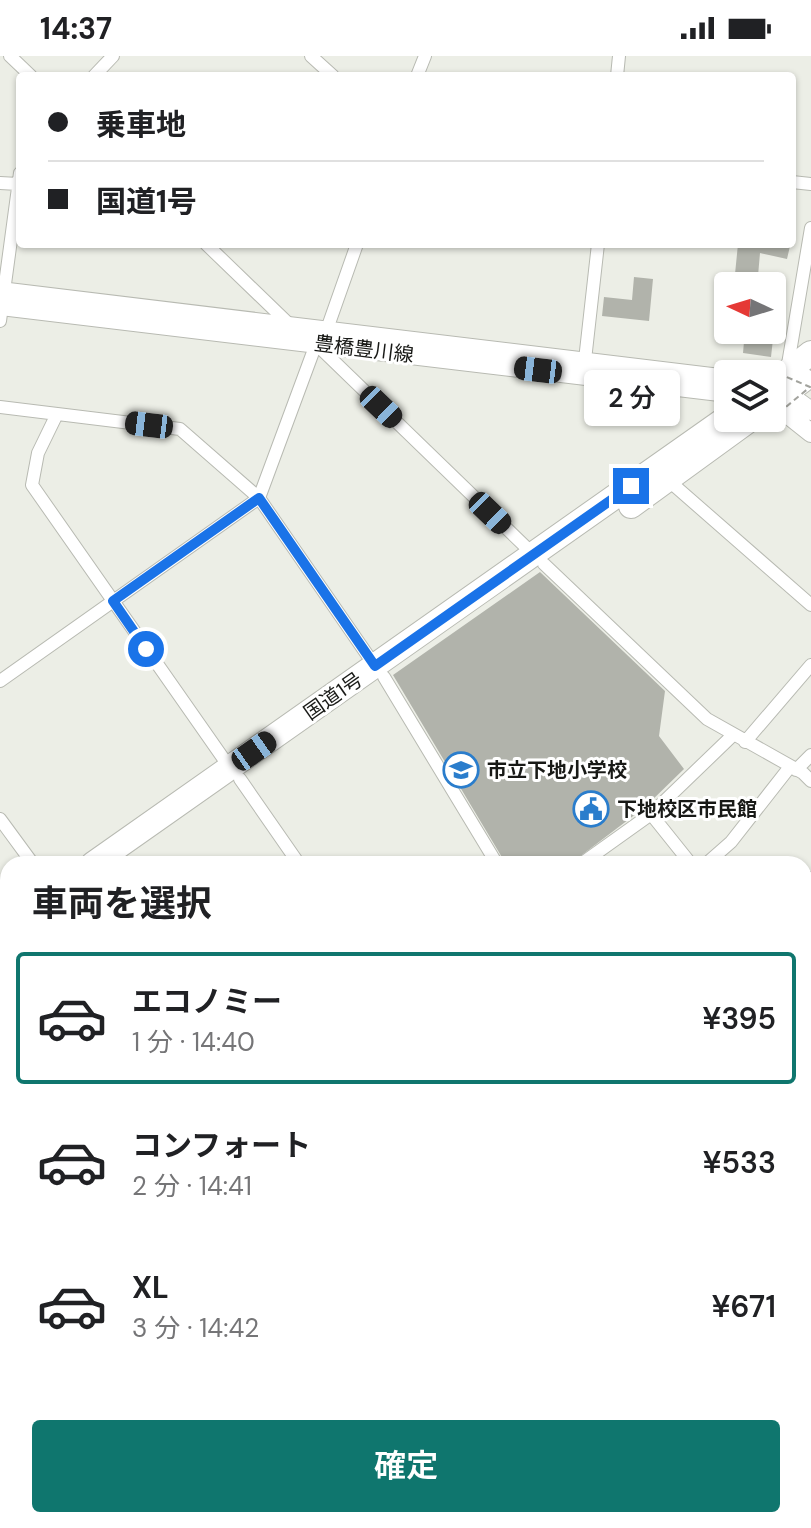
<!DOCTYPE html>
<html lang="ja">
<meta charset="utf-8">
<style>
:root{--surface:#fff;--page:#f2f2f2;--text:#202124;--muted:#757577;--line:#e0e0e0;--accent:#0f766e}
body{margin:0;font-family:"DM Sans","Noto Sans JP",sans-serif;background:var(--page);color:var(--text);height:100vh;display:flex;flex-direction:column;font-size:30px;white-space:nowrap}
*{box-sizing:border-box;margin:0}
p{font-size:26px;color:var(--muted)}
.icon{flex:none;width:44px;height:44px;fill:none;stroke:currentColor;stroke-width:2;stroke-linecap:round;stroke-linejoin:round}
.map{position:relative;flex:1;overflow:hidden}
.details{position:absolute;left:0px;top:800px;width:812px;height:672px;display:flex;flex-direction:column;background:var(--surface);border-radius:24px 24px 0 0;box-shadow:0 2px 6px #0004}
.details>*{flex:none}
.guide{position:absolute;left:16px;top:16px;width:780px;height:176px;border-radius:8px;box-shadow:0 2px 6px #0004;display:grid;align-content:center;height:176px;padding:0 32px;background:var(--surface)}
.needle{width:52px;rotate:274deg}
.tools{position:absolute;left:714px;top:216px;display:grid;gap:16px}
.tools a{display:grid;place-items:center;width:72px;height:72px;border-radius:8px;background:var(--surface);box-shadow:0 2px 6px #0004;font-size:40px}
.end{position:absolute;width:36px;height:36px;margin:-18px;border:10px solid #1a73e8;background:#fff;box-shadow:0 0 0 4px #fff}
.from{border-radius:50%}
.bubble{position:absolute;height:56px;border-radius:8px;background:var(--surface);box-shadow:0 2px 6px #0004;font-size:26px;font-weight:600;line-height:56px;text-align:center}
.car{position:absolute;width:24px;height:48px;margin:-24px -12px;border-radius:10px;box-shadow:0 0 6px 2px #0007;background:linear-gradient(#222 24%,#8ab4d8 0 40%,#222 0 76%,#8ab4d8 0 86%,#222 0)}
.guide b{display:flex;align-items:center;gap:28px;height:76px;font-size:30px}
.guide b+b{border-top:2px solid var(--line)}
.guide i{width:20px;height:20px;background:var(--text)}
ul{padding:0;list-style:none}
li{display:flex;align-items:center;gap:24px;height:132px;margin:0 16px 12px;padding:0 16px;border:4px solid transparent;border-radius:8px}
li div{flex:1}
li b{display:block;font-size:30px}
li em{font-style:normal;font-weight:600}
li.on{border-color:var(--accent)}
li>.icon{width:72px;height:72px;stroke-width:1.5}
h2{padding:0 32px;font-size:36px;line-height:96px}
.action{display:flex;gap:16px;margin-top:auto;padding:16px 32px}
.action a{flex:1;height:92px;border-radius:8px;background:var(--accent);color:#fff;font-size:32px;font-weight:600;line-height:92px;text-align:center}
.status{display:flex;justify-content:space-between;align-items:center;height:56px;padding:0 40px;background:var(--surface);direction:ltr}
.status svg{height:22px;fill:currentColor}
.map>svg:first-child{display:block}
.water{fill:#84a1c1}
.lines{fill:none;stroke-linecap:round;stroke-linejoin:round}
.stream{stroke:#84a1c1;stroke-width:4}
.building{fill:#b1b3ab}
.street-casing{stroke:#b8bab2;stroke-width:14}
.secondary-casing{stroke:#b8bab2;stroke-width:20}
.highway-casing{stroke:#b8bab2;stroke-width:26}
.path{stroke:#a2a39d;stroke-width:2;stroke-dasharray:6 4;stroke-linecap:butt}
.street{stroke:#fff;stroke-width:12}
.secondary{stroke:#fff;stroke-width:18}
.highway{stroke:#fff;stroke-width:24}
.path-bridge{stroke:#a2a39d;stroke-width:2;stroke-dasharray:6 4;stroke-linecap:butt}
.route{stroke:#1a73e8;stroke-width:10}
.labels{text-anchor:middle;stroke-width:6;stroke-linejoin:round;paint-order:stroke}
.street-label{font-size:20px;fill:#181916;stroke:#fff}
.poi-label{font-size:20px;font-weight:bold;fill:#181916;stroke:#fff;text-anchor:start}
</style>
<div class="status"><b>14:37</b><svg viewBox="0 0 49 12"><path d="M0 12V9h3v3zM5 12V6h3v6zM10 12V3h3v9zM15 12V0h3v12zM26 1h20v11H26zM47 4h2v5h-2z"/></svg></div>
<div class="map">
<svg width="811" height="1472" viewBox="0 0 811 1472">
<rect width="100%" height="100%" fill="#eceee6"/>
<!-- water -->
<path class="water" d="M 811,1027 L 811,1472 L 361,1472 L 369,1464 L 804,1464 L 804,1033 Z"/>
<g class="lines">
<!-- stream -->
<path class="stream" d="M 0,1040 L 8,1034"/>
</g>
<!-- building -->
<path class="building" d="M 738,188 L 781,188 L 790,190 L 787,203 L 760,197 L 758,220 L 735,218 Z
M 634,221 L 653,223 L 649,265 L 602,260 L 604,241 L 632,244 Z
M 745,274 L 774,274 L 771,301 L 743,297 Z
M 540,516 L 665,635 L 659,680 L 684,713 L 645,751 L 570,808 L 506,808 L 393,619 Z"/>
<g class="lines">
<defs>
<path id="street" d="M 10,0 L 31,20
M 311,0 L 333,20
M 94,20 L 113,0
M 417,20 L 425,0
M 617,20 L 619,0
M 792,126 L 811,128
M 0,127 L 18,128
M 206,188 L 290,269
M 0,265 L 20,117
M 326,276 L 357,188
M 585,304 L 598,188
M 787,314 L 811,172
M 0,351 L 180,373 L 259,442 L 0,625
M 57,358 L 38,397 L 32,429 L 230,712
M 668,424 L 811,549
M 544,508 L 707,663 L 803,717 L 811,725
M 375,610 L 259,442 L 316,288 L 534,499
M 384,621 L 497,808
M 745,686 L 811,609
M 796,714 L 811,699
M 240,723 L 299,808
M 651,758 L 691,808
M 0,763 L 33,808
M 581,808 L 651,758 L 733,679
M 706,808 L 731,786 L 789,712
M 804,828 L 811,822
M 804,1003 L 811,997
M 0,1051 L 8,1045
M 0,1090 L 8,1101
M 0,1287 L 8,1281
M 330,1472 L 336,1464"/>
<path id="secondary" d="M 0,235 L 728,323
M 0,250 L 728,337
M 778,331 L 811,355
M 772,346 L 811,377
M 804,967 L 811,962
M 199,1472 L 203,1464"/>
<path id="highway" d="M 772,328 L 811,297
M 772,347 L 803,324
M 631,450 L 752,362
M 93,808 L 728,361
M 0,875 L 8,869"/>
</defs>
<!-- street casing -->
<use href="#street" class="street-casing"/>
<!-- secondary casing -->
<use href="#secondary" class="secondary-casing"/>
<!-- highway casing -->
<use href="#highway" class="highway-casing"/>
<!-- path -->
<path class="path" d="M 740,313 L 761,312
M 766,375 L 768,371 L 779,372"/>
<!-- street -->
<use href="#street" class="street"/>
<!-- secondary -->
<use href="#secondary" class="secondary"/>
<!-- highway -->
<use href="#highway" class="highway"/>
<!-- path-bridge -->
<path class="path-bridge" d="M 762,362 L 769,365 L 810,331 L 768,313 L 762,318"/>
</g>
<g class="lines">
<!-- route -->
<path class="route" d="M 146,593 L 113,545 L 259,442 L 375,610 L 631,430"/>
</g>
<!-- icons -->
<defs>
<symbol id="school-ring" viewBox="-11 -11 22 22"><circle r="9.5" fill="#fff" stroke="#2a7dcc" stroke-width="1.5"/><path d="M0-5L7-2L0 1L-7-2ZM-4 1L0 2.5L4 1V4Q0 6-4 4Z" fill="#2a7dcc"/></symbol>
<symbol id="civic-ring" viewBox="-11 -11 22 22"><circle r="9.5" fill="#fff" stroke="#2a7dcc" stroke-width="1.5"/><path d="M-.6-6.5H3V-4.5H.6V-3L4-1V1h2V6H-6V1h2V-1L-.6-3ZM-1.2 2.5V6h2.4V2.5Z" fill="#2a7dcc"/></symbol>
</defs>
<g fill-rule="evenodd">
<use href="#school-ring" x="441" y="694" width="40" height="40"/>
<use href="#civic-ring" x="571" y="733" width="40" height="40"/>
</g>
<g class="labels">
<!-- street labels -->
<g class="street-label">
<text transform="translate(364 293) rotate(7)" y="7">豊橋豊川線</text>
<text transform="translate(333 640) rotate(-35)" y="7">国道1号</text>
</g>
<!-- poi labels -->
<g class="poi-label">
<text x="487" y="721">市立下地小学校</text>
<text x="617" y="760">下地校区市民館</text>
</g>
</g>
</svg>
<div class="tools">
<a><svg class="needle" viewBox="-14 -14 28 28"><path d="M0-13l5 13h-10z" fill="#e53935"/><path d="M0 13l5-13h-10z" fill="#757577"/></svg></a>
<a><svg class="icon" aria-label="layers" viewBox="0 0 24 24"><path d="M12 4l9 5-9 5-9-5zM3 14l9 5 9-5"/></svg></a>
</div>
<i class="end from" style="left:146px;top:593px"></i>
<i class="end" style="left:631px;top:430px"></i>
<div class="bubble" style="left:584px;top:314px;width:96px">2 分</div>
<i class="car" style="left:538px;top:314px;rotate:277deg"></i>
<i class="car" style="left:381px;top:351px;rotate:134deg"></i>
<i class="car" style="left:149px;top:369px;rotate:277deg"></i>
<i class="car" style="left:490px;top:457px;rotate:134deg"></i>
<i class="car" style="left:254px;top:695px;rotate:55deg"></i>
<div class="guide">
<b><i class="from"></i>乗車地</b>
<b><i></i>国道1号</b>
</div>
<section class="details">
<h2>車両を選択</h2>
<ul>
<li class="on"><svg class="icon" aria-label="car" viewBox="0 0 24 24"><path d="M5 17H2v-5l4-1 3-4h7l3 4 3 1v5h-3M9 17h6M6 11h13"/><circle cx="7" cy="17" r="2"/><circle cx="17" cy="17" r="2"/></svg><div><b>エコノミー</b><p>1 分 · 14:40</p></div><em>¥395</em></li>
<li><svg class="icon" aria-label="car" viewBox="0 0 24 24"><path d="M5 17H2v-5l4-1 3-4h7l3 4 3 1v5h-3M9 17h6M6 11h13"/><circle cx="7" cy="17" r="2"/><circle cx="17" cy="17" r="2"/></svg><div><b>コンフォート</b><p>2 分 · 14:41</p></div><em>¥533</em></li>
<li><svg class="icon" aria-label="car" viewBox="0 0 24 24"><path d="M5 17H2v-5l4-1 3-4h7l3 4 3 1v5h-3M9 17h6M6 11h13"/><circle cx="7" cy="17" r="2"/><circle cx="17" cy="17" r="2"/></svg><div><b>XL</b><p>3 分 · 14:42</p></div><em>¥671</em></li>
</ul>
<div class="action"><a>確定</a></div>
</section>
</div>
